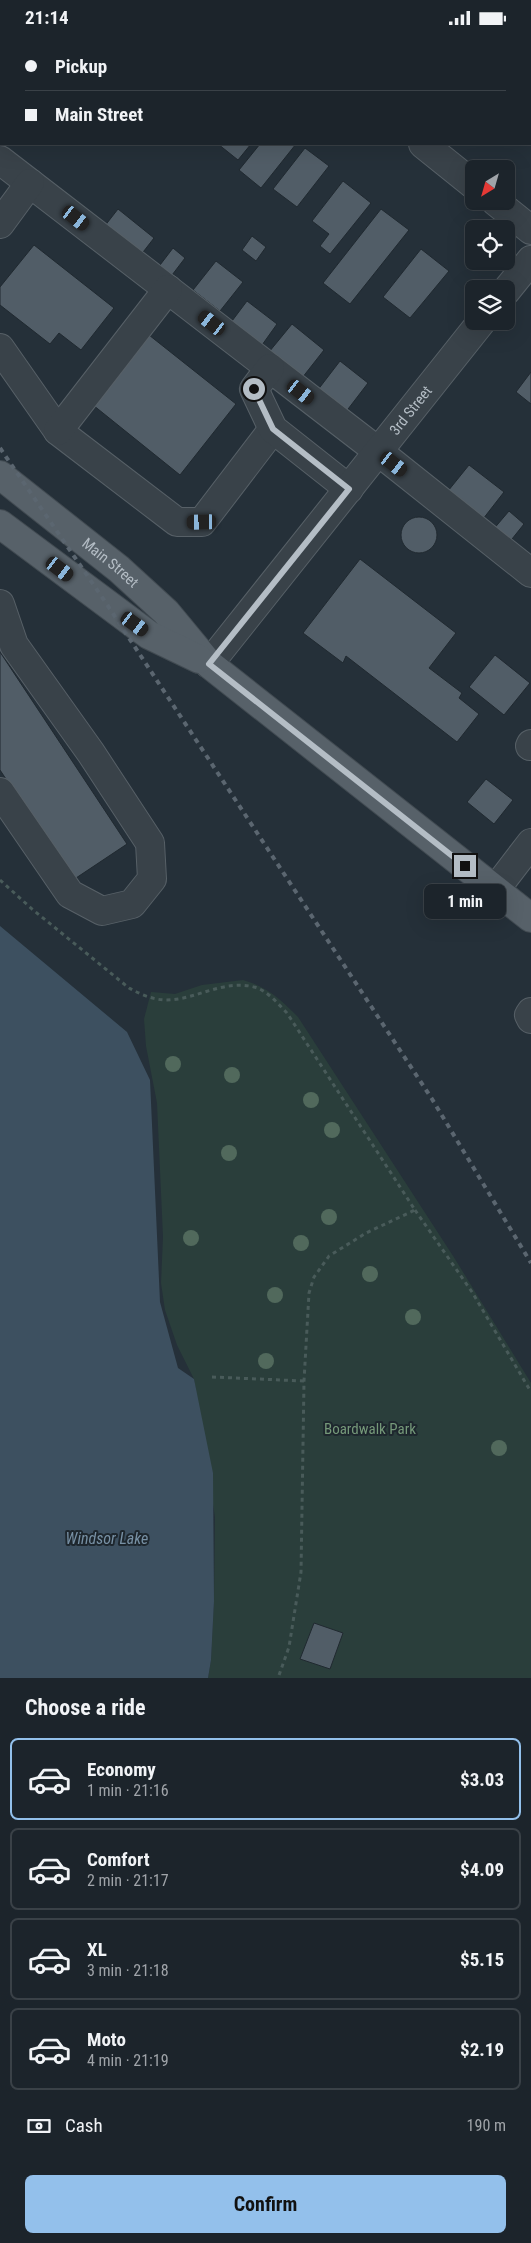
<!DOCTYPE html>
<meta charset="utf-8">
<style>
:root{--surface:#1c242b;--page:#252c33;--text:#f1f3f6;--muted:#a0a4a9;--line:#3a4147;--accent:#93c0eb}
body{margin:0;font-family:"Roboto Condensed",sans-serif;background:var(--page);color:var(--text);height:100vh;display:flex;flex-direction:column;font-size:19px;white-space:nowrap}
*{box-sizing:border-box;margin:0}
p{font-size:16px;color:var(--muted)}
.icon{flex:none;width:28px;height:28px;fill:none;stroke:currentColor;stroke-width:2;stroke-linecap:round;stroke-linejoin:round}
.map{position:relative;height:1643px;overflow:hidden}
.panel{display:flex;flex-direction:column;background:var(--surface);flex:1}
.panel>*{flex:none}
.top-card{position:absolute;left:0px;top:0px;width:531px;height:110px;box-shadow:0 5px 20px #0002,0 0 0 1px var(--line);display:grid;align-content:center;height:110px;padding:0 25px;background:var(--surface)}
.needle{width:32px;rotate:217deg}
.tools{position:absolute;left:465px;top:125px;display:grid;gap:10px}
.tools a{display:grid;place-items:center;width:50px;height:50px;border-radius:8px;background:var(--surface);box-shadow:0 5px 20px #0002,0 0 0 1px var(--line);font-size:25px}
.end{position:absolute;width:22px;height:22px;margin:-11px;border:6px solid #b4bdc5;background:#111;box-shadow:0 0 0 2px #111}
.from{border-radius:50%}
.bubble{position:absolute;height:35px;border-radius:8px;background:var(--surface);box-shadow:0 5px 20px #0002,0 0 0 1px var(--line);font-size:16px;font-weight:700;line-height:35px;text-align:center}
.car{position:absolute;width:15px;height:30px;margin:-15px -8px;border-radius:6px;box-shadow:0 0 4px 1px #0007;background:linear-gradient(#222 24%,#8ab4d8 0 40%,#222 0 76%,#8ab4d8 0 86%,#222 0)}
.top-card b{display:flex;align-items:center;gap:18px;height:48px;font-size:19px}
.top-card b+b{border-top:1px solid var(--line)}
.top-card i{width:12px;height:12px;background:var(--text)}
ul{padding:0;list-style:none}
li{display:flex;align-items:center;gap:15px;height:82px;margin:0 10px 8px;padding:0 15px;border:2px solid var(--line);border-radius:8px}
li div{flex:1}
li b{display:block;font-size:19px}
li em{font-style:normal;font-weight:700}
li.on{border-color:var(--accent)}
li>.icon{width:45px;height:45px;stroke-width:1.5}
h2{padding:0 25px;font-size:22px;line-height:60px}
.pay{display:flex;align-items:center;gap:12px;height:55px;padding:0 25px;font-size:19px}
.pay p{margin-inline-start:auto}
.primary-button{display:flex;gap:10px;margin-top:auto;padding:10px 25px}
.primary-button a{flex:1;height:58px;border-radius:8px;background:var(--accent);color:#111;font-size:20px;font-weight:700;line-height:58px;text-align:center}
.status{display:flex;justify-content:space-between;align-items:center;height:35px;padding:0 25px;background:var(--surface);direction:ltr}
.status svg{height:14px;fill:currentColor}
.map>svg:first-child{display:block}
.green{fill:#2a3e3b}
.water{fill:#3d5060}
.building{fill:#515d67;stroke:#202930}
.lines{fill:none;stroke-linecap:round;stroke-linejoin:round}
.minor-casing{stroke:#576067;stroke-width:30}
.major-casing{stroke:#424b52;stroke-width:30}
.path{stroke:#495b5a;stroke-width:3;stroke-dasharray:4 4;stroke-linecap:butt}
.minor{stroke:#394249;stroke-width:28}
.major{stroke:#576169;stroke-width:28}
.rail{stroke:#5b6670;stroke-width:4;stroke-dasharray:5 5;stroke-linecap:butt}
.tree{fill:#51695c}
.route{stroke:#b4bdc5;stroke-width:6}
.labels{text-anchor:middle;stroke-width:4;stroke-linejoin:round;paint-order:stroke}
.street-label{font-size:15px;fill:#b4bdc5;stroke:#1e272e}
.park-label{font-size:15px;fill:#759879;stroke:#1e272e}
.water-label{font-size:16px;font-style:italic;fill:#7891a5;stroke:#1e272e}
</style>
<div class="status"><b>21:14</b><svg viewBox="0 0 49 12"><path d="M0 12V9h3v3zM5 12V6h3v6zM10 12V3h3v9zM15 12V0h3v12zM26 1h20v11H26zM47 4h2v5h-2z"/></svg></div>
<div class="map">
<svg width="531" height="1643" viewBox="0 0 531 1643">
<rect width="100%" height="100%" fill="#253039"/>
<!-- green -->
<path class="green" d="M 243,945 C 268,952 280,964 298,982 L 455,1224 L 531,1348 L 531,1643 L 208,1643 L 211,1625 L 214,1566 L 215,1482 L 194,1344 L 177,1310 L 165,1275 L 161,1248 L 163,1202 L 157,1068 L 146,1011 L 144,984 L 151,957 L 175,959 L 202,950 Z"/>
<!-- water -->
<path class="water" d="M 0,891 L 127,997 L 150,1045 L 160,1267 L 178,1333 L 194,1344 L 213,1438 L 214,1566 L 211,1625 L 208,1643 L 0,1643 Z"/>
<!-- building -->
<path class="building" d="M 401,0 L 442,0 L 400,1 Z
M 531,62 L 531,110 L 530,109 Z
M 218,109 L 251,109 L 238,125 Z
M 260,109 L 296,109 L 261,153 L 239,135 Z
M 305,113 L 329,131 L 297,172 L 273,154 Z
M 343,146 L 371,168 L 330,219 L 320,211 L 329,199 L 312,186 Z
M 118,174 L 154,203 L 140,221 L 104,192 Z
M 381,174 L 409,195 L 350,269 L 323,248 Z
M 252,201 L 266,212 L 256,226 L 242,215 Z
M 34,210 L 114,273 L 81,315 L 59,298 L 50,309 L 0,270 L 0,252 Z
M 173,213 L 185,223 L 169,244 L 157,234 Z
M 421,214 L 449,236 L 410,283 L 383,262 Z
M 216,226 L 243,247 L 220,276 L 193,255 Z
M 247,266 L 277,289 L 262,310 L 232,286 Z
M 292,289 L 324,315 L 302,343 L 269,317 Z
M 149,300 L 236,369 L 180,440 L 93,370 Z
M 340,326 L 368,348 L 345,378 L 317,356 Z
M 531,337 L 531,369 L 516,357 Z
M 469,430 L 504,457 L 483,484 L 448,456 Z
M 509,476 L 524,489 L 508,509 L 492,496 Z
M401 500a18 18 0 1 1 36 0a18 18 0 1 1-36 0Z
M 360,524 L 456,598 L 429,633 L 462,658 L 459,663 L 479,679 L 457,707 L 346,621 L 343,628 L 303,598 Z
M 0,617 L 127,809 L 73,845 L 0,735 Z
M 495,620 L 530,648 L 504,680 L 469,652 Z
M 486,744 L 513,765 L 494,789 L 467,767 Z
M 314,1588 L 343,1598 L 330,1634 L 300,1624 Z"/>
<g class="lines">
<defs>
<g id="minor">
<path d="M 286,0 L 288,1"/>
<path d="M 26,1 L 27,0"/>
<path d="M 0,34 L 1,33"/>
<path d="M 423,109 L 474,150"/>
<path d="M 0,125 L 379,417 L 531,538"/>
<path d="M 495,166 L 531,195"/>
<path d="M 0,189 L 30,148"/>
<path d="M 506,256 L 531,225"/>
<path d="M 0,313 L 58,396 L 177,487 L 202,487 L 273,394"/>
<path d="M 270,333 L 254,354 L 273,394 L 349,454"/>
<path d="M 58,396 L 168,254"/>
<path d="M 0,569 L 14,610 L 91,718 L 150,808 L 152,844 L 132,869 L 102,876 L 70,859 L 0,757"/>
<path id="s1" d="M 209,629 L 482,286"/>
<path d="M 530,711 L 531,709"/>
<path d="M 495,855 L 531,808"/>
<path d="M 531,977 L 529,980 L 531,984"/>
</g>
<g id="major">
<path id="s2" d="M 0,440 L 119,534 L 166,577 L 209,629 L 531,883"/>
<path d="M 0,489 L 149,600 L 199,624"/>
</g>
</defs>
<!-- minor casing -->
<use href="#minor" class="minor-casing"/>
<!-- major casing -->
<use href="#major" class="major-casing"/>
<!-- path -->
<path class="path" d="M 0,845 L 32,874 L 129,953 C 140,959 153,965 166,965 C 196,965 223,944 254,952 C 267,955 278,969 287,978 L 415,1175 L 366,1198 L 329,1221 L 314,1242 L 309,1258 L 304,1346 L 301,1537 L 289,1612 L 278,1643
M 415,1175 L 472,1257 L 531,1357
M 212,1342 L 304,1346"/>
<!-- minor -->
<use href="#minor" class="minor"/>
<!-- major -->
<use href="#major" class="major"/>
<!-- rail -->
<path class="rail" d="M 0,413 L 106,568 L 432,1064 L 531,1228"/>
</g>
<!-- trees -->
<g class="tree">
<circle cx="173" cy="1029" r="8"/>
<circle cx="232" cy="1040" r="8"/>
<circle cx="311" cy="1065" r="8"/>
<circle cx="332" cy="1095" r="8"/>
<circle cx="229" cy="1118" r="8"/>
<circle cx="329" cy="1182" r="8"/>
<circle cx="191" cy="1203" r="8"/>
<circle cx="301" cy="1208" r="8"/>
<circle cx="370" cy="1239" r="8"/>
<circle cx="275" cy="1260" r="8"/>
<circle cx="413" cy="1282" r="8"/>
<circle cx="266" cy="1326" r="8"/>
<circle cx="499" cy="1413" r="8"/>
</g>
<g class="lines">
<!-- route -->
<path class="route" d="M 254,354 L 273,394 L 349,454 L 209,629 L 465,831"/>
</g>
<g class="labels">
<!-- street labels -->
<g class="street-label">
<text dy="5" stroke="none"><textPath href="#s1" startOffset="324">3rd Street</textPath></text>
<text dy="5" stroke="none"><textPath href="#s2" startOffset="141">Main Street</textPath></text>
</g>
<!-- park labels -->
<g class="park-label">
<text x="370" y="1399">Boardwalk Park</text>
</g>
<!-- water labels -->
<g class="water-label">
<text x="107" y="1509">Windsor Lake</text>
</g>
</g>
</svg>
<div class="tools">
<a><svg class="needle" viewBox="-14 -14 28 28"><path d="M0-13l5 13h-10z" fill="#e53935"/><path d="M0 13l5-13h-10z" fill="#a0a4a9"/></svg></a>
<a><svg class="icon" aria-label="locate" viewBox="0 0 24 24"><circle cx="12" cy="12" r="6"/><path d="M12 2v4M12 18v4M2 12h4M18 12h4"/></svg></a>
<a><svg class="icon" aria-label="layers" viewBox="0 0 24 24"><path d="M12 4l9 5-9 5-9-5zM3 14l9 5 9-5"/></svg></a>
</div>
<i class="end from" style="left:254px;top:354px"></i>
<i class="end" style="left:465px;top:831px"></i>
<div class="bubble" style="left:424px;top:849px;width:82px">1 min</div>
<i class="car" style="left:76px;top:183px;rotate:128deg"></i>
<i class="car" style="left:212px;top:288px;rotate:308deg"></i>
<i class="car" style="left:301px;top:357px;rotate:128deg"></i>
<i class="car" style="left:394px;top:429px;rotate:128deg"></i>
<i class="car" style="left:202px;top:487px;rotate:269deg"></i>
<i class="car" style="left:60px;top:534px;rotate:127deg"></i>
<i class="car" style="left:135px;top:589px;rotate:126deg"></i>
<div class="top-card">
<b><i class="from"></i>Pickup</b>
<b><i></i>Main Street</b>
</div>
</div>
<section class="panel">
<h2>Choose a ride</h2>
<ul>
<li class="on"><svg class="icon" aria-label="car" viewBox="0 0 24 24"><path d="M5 17H2v-5l4-1 3-4h7l3 4 3 1v5h-3M9 17h6M6 11h13"/><circle cx="7" cy="17" r="2"/><circle cx="17" cy="17" r="2"/></svg><div><b>Economy</b><p>1 min · 21:16</p></div><em>$3.03</em></li>
<li><svg class="icon" aria-label="car" viewBox="0 0 24 24"><path d="M5 17H2v-5l4-1 3-4h7l3 4 3 1v5h-3M9 17h6M6 11h13"/><circle cx="7" cy="17" r="2"/><circle cx="17" cy="17" r="2"/></svg><div><b>Comfort</b><p>2 min · 21:17</p></div><em>$4.09</em></li>
<li><svg class="icon" aria-label="car" viewBox="0 0 24 24"><path d="M5 17H2v-5l4-1 3-4h7l3 4 3 1v5h-3M9 17h6M6 11h13"/><circle cx="7" cy="17" r="2"/><circle cx="17" cy="17" r="2"/></svg><div><b>XL</b><p>3 min · 21:18</p></div><em>$5.15</em></li>
<li><svg class="icon" aria-label="car" viewBox="0 0 24 24"><path d="M5 17H2v-5l4-1 3-4h7l3 4 3 1v5h-3M9 17h6M6 11h13"/><circle cx="7" cy="17" r="2"/><circle cx="17" cy="17" r="2"/></svg><div><b>Moto</b><p>4 min · 21:19</p></div><em>$2.19</em></li>
</ul>
<div class="pay"><svg class="icon" aria-label="cash" viewBox="0 0 24 24"><path d="M3 7h18v10H3z"/><circle cx="12" cy="12" r="2"/></svg>Cash<p>190 m</p></div>
<div class="primary-button"><a>Confirm</a></div>
</section>
